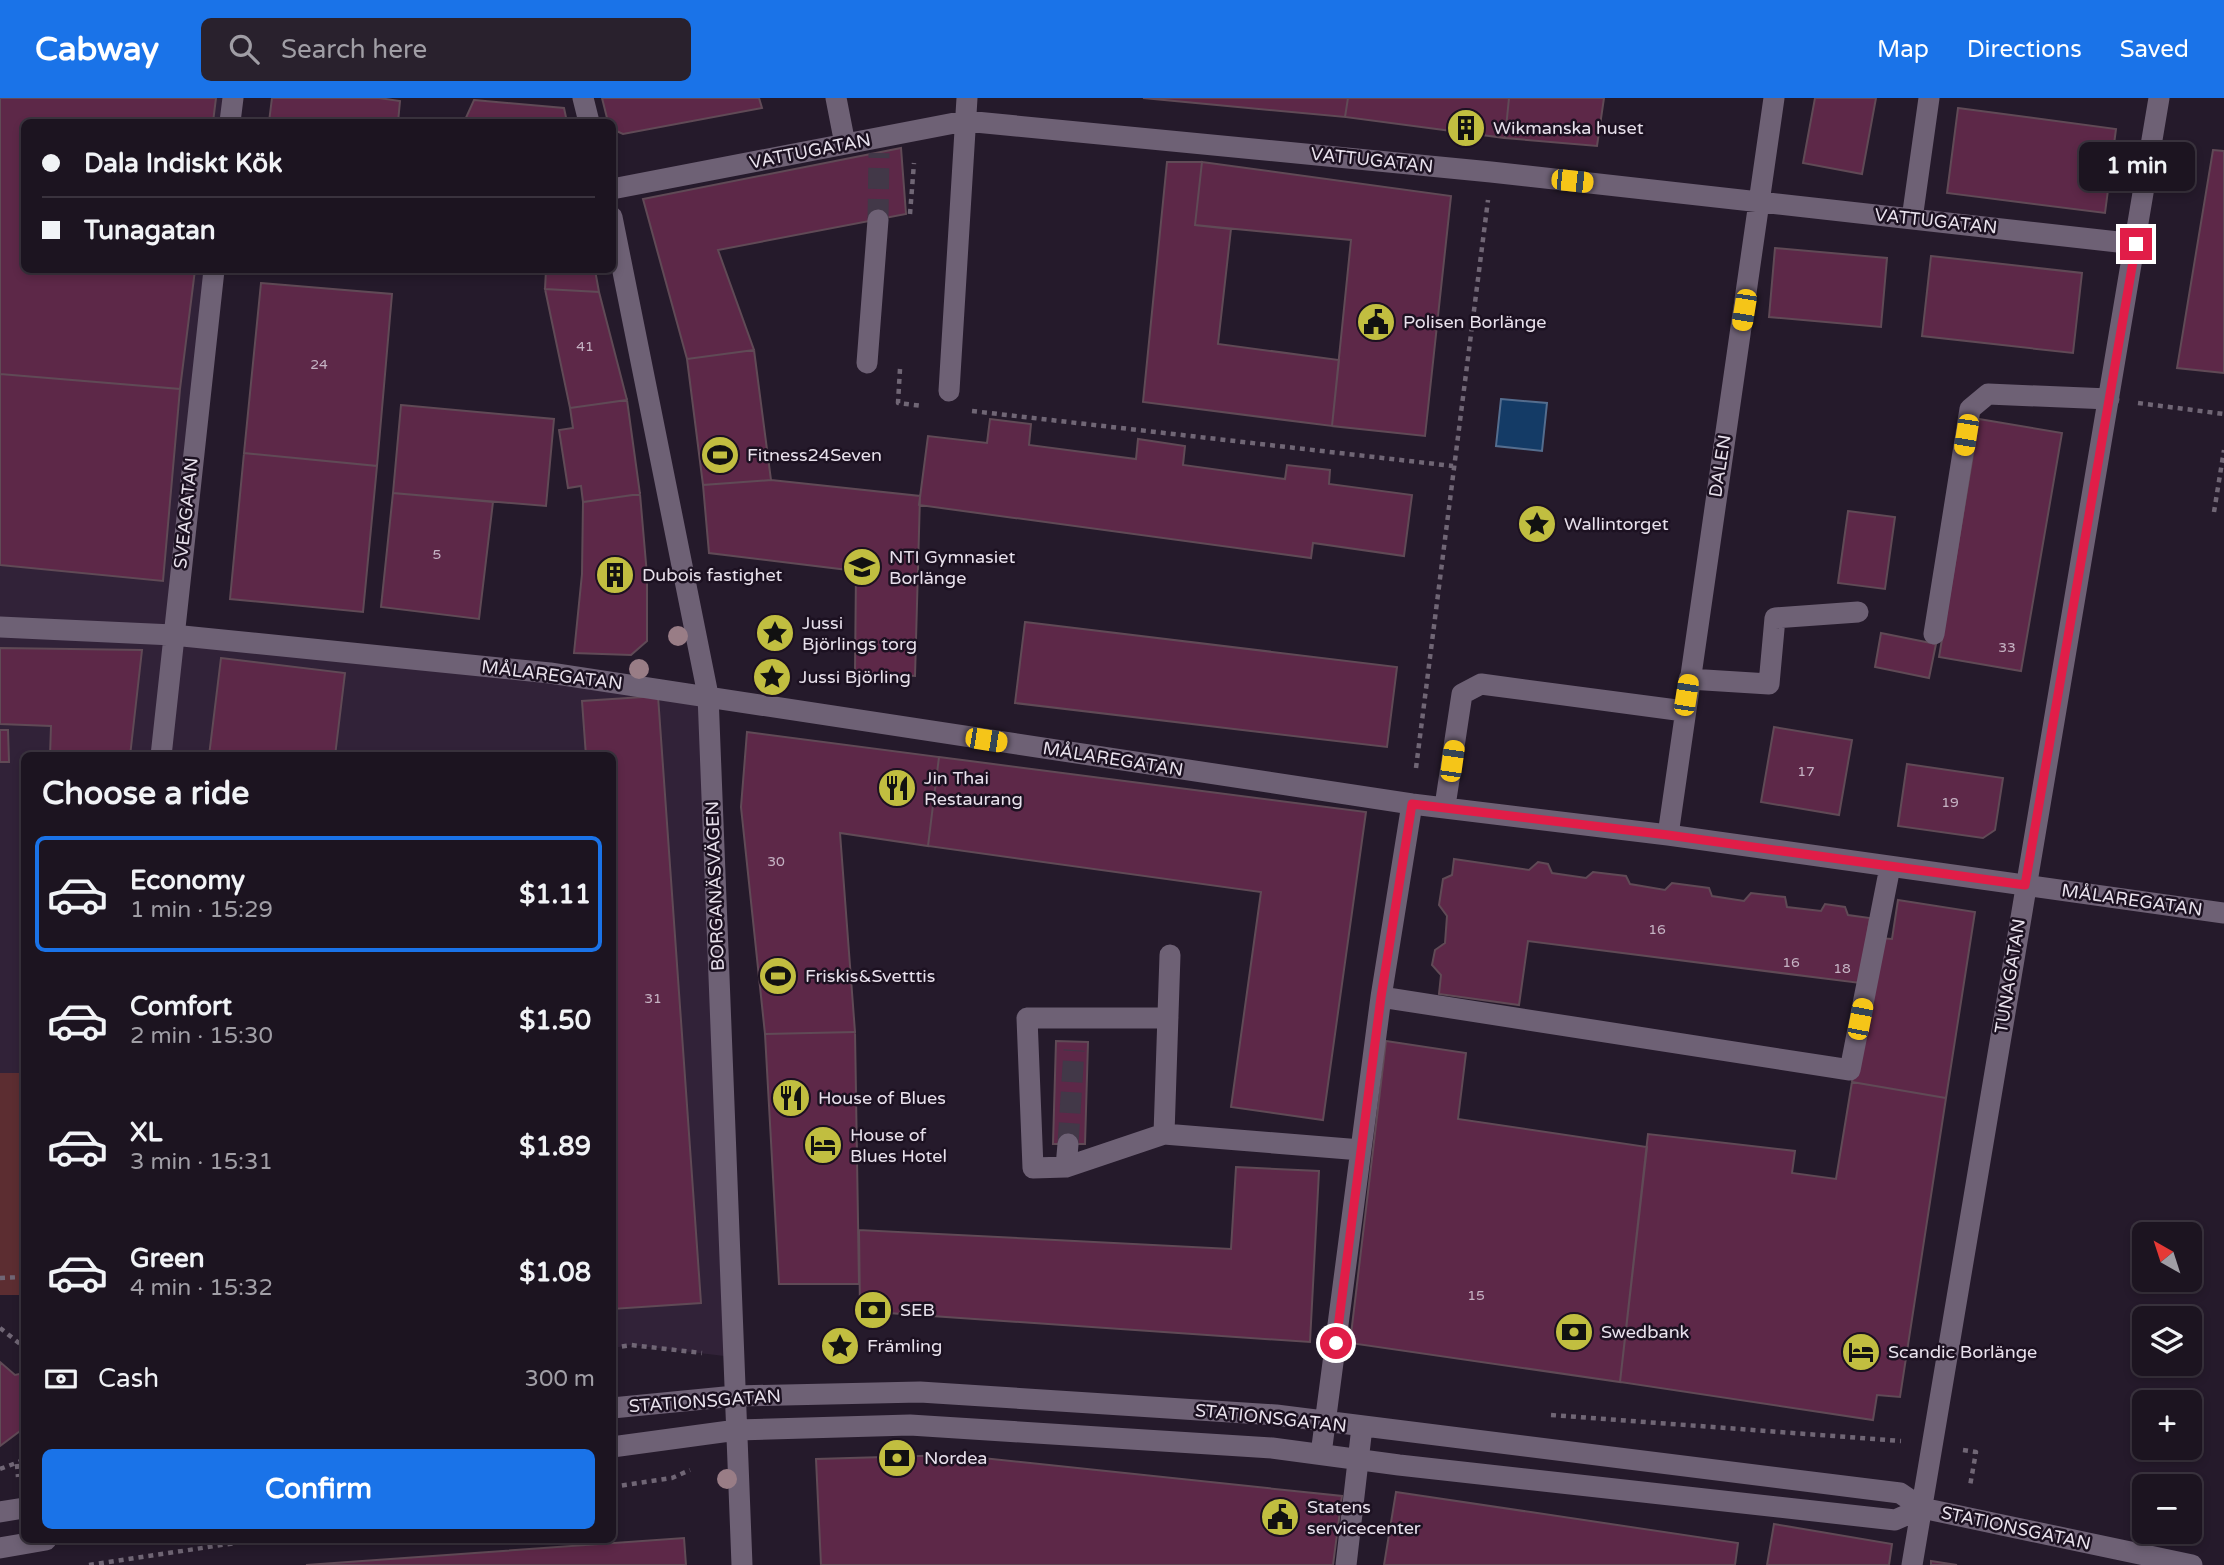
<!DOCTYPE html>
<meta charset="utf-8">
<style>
:root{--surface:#1c1420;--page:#29212d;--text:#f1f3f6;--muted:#a09ea5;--line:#3a333e;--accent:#1a73e8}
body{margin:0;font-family:"Varela Round",sans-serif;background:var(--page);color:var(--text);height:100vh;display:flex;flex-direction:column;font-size:26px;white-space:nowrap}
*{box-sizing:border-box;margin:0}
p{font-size:23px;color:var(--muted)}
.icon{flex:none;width:38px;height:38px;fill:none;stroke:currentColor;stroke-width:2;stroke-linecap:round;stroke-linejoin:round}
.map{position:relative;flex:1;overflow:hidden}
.drawer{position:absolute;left:21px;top:654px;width:595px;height:791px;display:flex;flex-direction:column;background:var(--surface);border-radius:10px;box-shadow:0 4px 10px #0003,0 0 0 2px var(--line)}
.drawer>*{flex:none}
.guide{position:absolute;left:21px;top:21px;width:595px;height:154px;border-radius:10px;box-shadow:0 4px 10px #0003,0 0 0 2px var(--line);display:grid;align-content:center;height:154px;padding:0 21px;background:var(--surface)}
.needle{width:46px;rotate:321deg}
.controls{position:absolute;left:2132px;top:1124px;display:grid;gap:14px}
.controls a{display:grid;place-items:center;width:70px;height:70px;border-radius:10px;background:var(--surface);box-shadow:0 4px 10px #0003,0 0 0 2px var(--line);font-size:35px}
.end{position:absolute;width:32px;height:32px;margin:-16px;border:9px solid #e11d48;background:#fff;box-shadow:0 0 0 4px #fff}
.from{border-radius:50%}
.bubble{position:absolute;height:49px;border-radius:10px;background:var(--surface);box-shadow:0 4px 10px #0003,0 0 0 2px var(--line);font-size:23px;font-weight:700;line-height:49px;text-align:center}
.car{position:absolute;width:21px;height:42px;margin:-21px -10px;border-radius:9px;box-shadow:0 0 5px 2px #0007;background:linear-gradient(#f5c518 24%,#345 0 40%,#f5c518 0 76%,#345 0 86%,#f5c518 0)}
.guide b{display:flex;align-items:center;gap:24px;height:66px;font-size:26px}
.guide b+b{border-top:2px solid var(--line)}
.guide i{width:18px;height:18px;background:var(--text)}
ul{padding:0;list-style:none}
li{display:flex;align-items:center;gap:21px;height:116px;margin:0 14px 10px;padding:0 7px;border:4px solid transparent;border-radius:10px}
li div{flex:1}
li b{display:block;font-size:26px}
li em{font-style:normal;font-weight:700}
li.active{border-color:var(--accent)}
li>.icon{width:63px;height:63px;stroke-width:1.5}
h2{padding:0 21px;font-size:32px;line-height:84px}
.pay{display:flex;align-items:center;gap:18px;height:77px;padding:0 21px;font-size:26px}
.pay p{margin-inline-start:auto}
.action{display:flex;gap:14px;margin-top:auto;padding:14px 21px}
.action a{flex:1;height:80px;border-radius:10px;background:var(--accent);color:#fff;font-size:28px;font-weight:700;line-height:80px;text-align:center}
header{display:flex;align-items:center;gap:42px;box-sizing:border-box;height:98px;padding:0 35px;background:var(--accent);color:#fff}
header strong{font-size:33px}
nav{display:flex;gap:38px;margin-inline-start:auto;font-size:24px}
.search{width:490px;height:63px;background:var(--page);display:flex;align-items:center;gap:18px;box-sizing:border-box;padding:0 24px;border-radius:10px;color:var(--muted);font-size:26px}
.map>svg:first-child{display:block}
.built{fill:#312238}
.green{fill:#5c2d31}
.water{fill:#143b66;stroke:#546d8e;stroke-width:2}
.building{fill:#5d2848;stroke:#604a56;stroke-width:2}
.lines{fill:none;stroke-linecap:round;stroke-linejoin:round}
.minor-tunnel{stroke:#423848;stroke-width:21;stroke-dasharray:21 10;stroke-linecap:butt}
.path{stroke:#706675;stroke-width:4.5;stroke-dasharray:5 5;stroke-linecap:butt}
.minor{stroke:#6e6175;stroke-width:21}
.tree{fill:#997d86}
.route{stroke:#e11d48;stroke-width:9}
.labels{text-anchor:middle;stroke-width:5;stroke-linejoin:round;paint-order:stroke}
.number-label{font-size:14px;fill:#c5b3c3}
.poi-label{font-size:18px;fill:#e8e1ec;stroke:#1c1121;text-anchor:start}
.street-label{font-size:18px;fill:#e8e1ec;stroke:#1c1121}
</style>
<header>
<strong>Cabway</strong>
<div class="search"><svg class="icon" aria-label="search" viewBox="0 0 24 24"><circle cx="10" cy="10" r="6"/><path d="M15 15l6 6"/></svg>Search here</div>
<nav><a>Map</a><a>Directions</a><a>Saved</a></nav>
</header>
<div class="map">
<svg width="2224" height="1467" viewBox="0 0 2224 1467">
<rect width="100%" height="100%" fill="#251a2b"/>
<!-- built -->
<path class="built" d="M 0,0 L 234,0 L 231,24 L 24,24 L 24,172 L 214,172 L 173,537 L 708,597 L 733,1259 L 631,1247 L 613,1250 L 612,658 L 24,658 L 24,975 L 0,975 Z"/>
<!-- green -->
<path class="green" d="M 0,975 L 24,975 L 24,1197 L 0,1197 Z"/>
<!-- water -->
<path class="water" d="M 1501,301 L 1547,305 L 1542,353 L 1496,348 Z"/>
<!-- building -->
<path class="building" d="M 0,0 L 216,0 L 213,24 L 24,24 L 24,172 L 195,172 L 180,291 L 0,276 Z
M 272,0 L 379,0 L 400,3 L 398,24 L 269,24 Z
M 602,0 L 759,0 L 762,10 L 623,36 L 612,31 L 612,24 L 608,24 Z
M 1143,0 L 1348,0 L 1345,19 Z
M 1348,0 L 1509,0 L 1505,40 L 1345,19 Z
M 1509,0 L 1604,0 L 1597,48 L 1505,40 Z
M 1815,0 L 1876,0 L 1862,76 L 1803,65 Z
M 474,2 L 564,10 L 567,24 L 464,24 Z
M 1958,10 L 2116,31 L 2105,115 L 1947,95 Z
M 901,50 L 906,116 L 718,152 L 754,252 L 687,261 L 643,101 Z
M 2213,52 L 2224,53 L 2224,275 L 2177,270 Z
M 1167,64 L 1202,64 L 1195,127 L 1231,131 L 1218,246 L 1339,262 L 1332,328 L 1143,304 Z
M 1202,64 L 1451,98 L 1425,338 L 1332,328 L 1351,142 L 1195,127 Z
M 1775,150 L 1887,160 L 1881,229 L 1769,219 Z
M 1931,158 L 2082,175 L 2073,255 L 1922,238 Z
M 290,172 L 359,172 L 359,174 Z
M 546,172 L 595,172 L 599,194 L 545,191 Z
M 261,185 L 392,196 L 377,368 L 244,355 Z
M 545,191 L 599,194 L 627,302 L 570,310 Z
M 754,252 L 771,382 L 703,387 L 687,261 Z
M 0,276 L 180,291 L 163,483 L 0,467 Z
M 627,302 L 640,396 L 583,404 L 581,388 L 568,390 L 559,332 L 573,330 L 570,310 Z
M 401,307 L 554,321 L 546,408 L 393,395 Z
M 990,321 L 1031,326 L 1029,347 L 1136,361 L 1138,341 L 1185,348 L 1183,367 L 1285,381 L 1287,367 L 1330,372 L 1329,386 L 1412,397 L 1404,458 L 1313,445 L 1311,460 L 919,407 L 928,338 L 987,345 Z
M 1979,321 L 2062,335 L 2021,573 L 1939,559 Z
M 244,355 L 377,368 L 363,514 L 230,501 Z
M 771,382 L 920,398 L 915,578 L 855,574 L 856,473 L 709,455 L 703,387 Z
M 393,395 L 493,404 L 479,521 L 381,509 Z
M 640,396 L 647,477 L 647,543 L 631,557 L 574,555 L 582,476 L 583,404 Z
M 1848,413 L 1895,419 L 1885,491 L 1838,485 Z
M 1025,524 L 1397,569 L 1387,649 L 1015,605 Z
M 1881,535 L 1936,546 L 1929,580 L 1875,569 Z
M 0,550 L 142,552 L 130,658 L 50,658 L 51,628 L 0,626 Z
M 221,560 L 345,575 L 335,658 L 209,658 Z
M 658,598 L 701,1205 L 612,1211 L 612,658 L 586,658 L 582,603 Z
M 1774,629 L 1852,642 L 1839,717 L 1761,704 Z
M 0,632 L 8,632 L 9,664 L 0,664 Z
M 747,634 L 939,659 L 928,748 L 840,735 L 855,934 L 765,936 L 741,709 Z
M 939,659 L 1366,714 L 1323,1022 L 1231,1009 L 1261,794 L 928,748 Z
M 1907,666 L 2003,680 L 1995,732 L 1983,740 L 1898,728 Z
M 1454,761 L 1529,772 L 1538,764 L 1548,766 L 1552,775 L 1586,780 L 1593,774 L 1626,778 L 1630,786 L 1665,792 L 1672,785 L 1709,790 L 1712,798 L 1744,803 L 1751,795 L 1785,799 L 1787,809 L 1821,813 L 1825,806 L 1845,809 L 1848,817 L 1870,820 L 1860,885 L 1528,843 L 1519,907 L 1439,896 L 1441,877 L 1432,867 L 1435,852 L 1445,845 L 1447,818 L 1439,807 L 1443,781 L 1452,777 Z
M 1898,802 L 1975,814 L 1946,1000 L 1852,984 L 1879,840 L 1892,841 Z
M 855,934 L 859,1186 L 779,1186 L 765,936 Z
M 1056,943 L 1088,944 L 1085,1046 L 1053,1046 Z
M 1386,943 L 1466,955 L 1458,1021 L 1647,1049 L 1620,1284 L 1350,1245 Z
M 1852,984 L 1946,1000 L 1900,1299 L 1877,1297 L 1873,1322 L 1620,1284 L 1648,1036 L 1795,1053 L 1792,1075 L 1836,1081 Z
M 1236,1069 L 1319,1073 L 1310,1244 L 860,1213 L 859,1132 L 1231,1151 Z
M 0,1264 L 15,1277 L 24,1275 L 24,1330 L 0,1348 Z
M 954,1357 L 1342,1398 L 1333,1467 L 821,1467 L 816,1361 Z
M 1396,1394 L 1738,1445 L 1735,1467 L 1384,1467 Z
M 1774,1426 L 1892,1446 L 1889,1467 L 1767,1467 Z
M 684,1440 L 686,1467 L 306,1467 Z
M 1931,1463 L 1957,1467 L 1931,1467 Z"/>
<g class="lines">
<!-- minor-tunnel -->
<path class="minor-tunnel" d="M 878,122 L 879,55
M 1068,1046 L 1074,952"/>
<!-- path -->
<path class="path" d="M 910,116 L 914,65
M 900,271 L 898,305 L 922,308
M 2138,305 L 2224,316
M 972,313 L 1453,368
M 2214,414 L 2224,352
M 1416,670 L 1488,102
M 0,1180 L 24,1179
M 0,1230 L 24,1249
M 612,1250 L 631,1247 L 702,1255
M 1551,1317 L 1901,1343
M 1963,1352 L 1976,1354 L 1970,1388
M 17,1366 L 18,1379
M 0,1371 L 24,1362
M 612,1389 L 672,1380 L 690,1372
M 89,1467 L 255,1442"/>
<!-- minor -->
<path class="minor" d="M 583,0 L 589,24
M 836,0 L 845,46
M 230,24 L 233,0
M 612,91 L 965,23 L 1491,74 L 2136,146
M 612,119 L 708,597 L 742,1467
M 1912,121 L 1929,0
M 867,265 L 878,122
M 949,293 L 967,0
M 0,529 L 173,537 L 550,575 L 1412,706 L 1668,737 L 2224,815
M 1934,536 L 1970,311 L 1988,296 L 2109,301
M 1689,581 L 1769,586 L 1775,520 L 1858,514
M 161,658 L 214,172
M 1445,708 L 1462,596 L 1481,586 L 1684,613
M 1668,737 L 1774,0
M 1170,857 L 1164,1036 L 1361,1052
M 1381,899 L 1850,972 L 1890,769
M 1164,1036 L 1066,1069 L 1033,1070 L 1027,920 L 1168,920
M 1066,1069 L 1068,1046
M 612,1310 L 735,1298 L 920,1294 L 1276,1317 L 1900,1395 L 1922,1410 L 2192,1467
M 612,1349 L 737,1332 L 910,1327 L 1272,1350 L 1399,1367 L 1895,1422 L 1922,1410
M 1321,1356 L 1381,899 L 1412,706
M 0,1414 L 24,1410
M 0,1450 L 46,1442
M 1346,1467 L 1362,1329
M 1912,1467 L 2159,0"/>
</g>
<!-- trees -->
<g class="tree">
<circle cx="678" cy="538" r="10"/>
<circle cx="639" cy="571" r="10"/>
<circle cx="727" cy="1381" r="10"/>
</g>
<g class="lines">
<!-- route -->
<path class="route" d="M 1336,1245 L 1381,899 L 1412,706 L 1668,737 L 2025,787 L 2136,146"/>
</g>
<!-- icons -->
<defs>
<symbol id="building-disc" viewBox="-11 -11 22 22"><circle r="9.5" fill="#c1be40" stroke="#1c1121"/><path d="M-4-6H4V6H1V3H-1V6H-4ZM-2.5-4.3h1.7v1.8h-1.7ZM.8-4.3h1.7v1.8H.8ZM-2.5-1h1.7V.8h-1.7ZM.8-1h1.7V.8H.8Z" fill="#111"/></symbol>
<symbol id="civic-disc" viewBox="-11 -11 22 22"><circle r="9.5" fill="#c1be40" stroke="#1c1121"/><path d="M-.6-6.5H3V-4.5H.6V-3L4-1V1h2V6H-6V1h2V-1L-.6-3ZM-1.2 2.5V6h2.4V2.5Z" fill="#111"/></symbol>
<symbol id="stadium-disc" viewBox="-11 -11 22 22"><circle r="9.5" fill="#c1be40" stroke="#1c1121"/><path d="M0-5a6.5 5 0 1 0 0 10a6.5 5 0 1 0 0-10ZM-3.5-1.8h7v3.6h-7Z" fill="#111"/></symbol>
<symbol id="sight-disc" viewBox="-11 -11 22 22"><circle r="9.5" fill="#c1be40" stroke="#1c1121"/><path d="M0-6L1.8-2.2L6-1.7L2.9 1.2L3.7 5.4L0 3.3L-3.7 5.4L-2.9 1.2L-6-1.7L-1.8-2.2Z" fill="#111"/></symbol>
<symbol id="school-disc" viewBox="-11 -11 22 22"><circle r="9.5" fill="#c1be40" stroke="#1c1121"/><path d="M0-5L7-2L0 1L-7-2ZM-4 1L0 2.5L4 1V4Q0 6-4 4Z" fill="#111"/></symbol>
<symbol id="restaurant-disc" viewBox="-11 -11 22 22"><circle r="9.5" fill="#c1be40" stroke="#1c1121"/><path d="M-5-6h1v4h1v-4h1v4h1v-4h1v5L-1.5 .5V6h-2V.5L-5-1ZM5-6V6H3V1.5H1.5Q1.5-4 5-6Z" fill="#111"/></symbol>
<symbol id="hotel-disc" viewBox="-11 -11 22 22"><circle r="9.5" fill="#c1be40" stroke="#1c1121"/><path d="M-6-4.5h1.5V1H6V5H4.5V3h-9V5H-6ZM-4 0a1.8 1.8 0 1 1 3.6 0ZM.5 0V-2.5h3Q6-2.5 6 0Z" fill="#111"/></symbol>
<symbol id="bank-disc" viewBox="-11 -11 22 22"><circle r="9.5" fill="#c1be40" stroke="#1c1121"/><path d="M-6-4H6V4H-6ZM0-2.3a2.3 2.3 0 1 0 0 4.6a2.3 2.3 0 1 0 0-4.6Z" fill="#111"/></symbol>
</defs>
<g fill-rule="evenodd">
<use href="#building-disc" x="1444" y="8" width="44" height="44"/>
<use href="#civic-disc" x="1354" y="202" width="44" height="44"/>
<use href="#stadium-disc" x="698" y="335" width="44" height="44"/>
<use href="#sight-disc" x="1515" y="404" width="44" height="44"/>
<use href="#school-disc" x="840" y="447" width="44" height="44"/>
<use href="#building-disc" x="593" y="455" width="44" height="44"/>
<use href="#sight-disc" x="753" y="513" width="44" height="44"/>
<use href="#sight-disc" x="750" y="557" width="44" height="44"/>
<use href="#restaurant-disc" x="875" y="668" width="44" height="44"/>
<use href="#stadium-disc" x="756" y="856" width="44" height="44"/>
<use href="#restaurant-disc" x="769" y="978" width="44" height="44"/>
<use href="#hotel-disc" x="801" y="1025" width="44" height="44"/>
<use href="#bank-disc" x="851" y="1190" width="44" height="44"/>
<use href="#bank-disc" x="1552" y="1212" width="44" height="44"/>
<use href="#sight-disc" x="818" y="1226" width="44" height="44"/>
<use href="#hotel-disc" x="1839" y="1232" width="44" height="44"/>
<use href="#bank-disc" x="875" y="1338" width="44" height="44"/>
<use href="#civic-disc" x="1258" y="1397" width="44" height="44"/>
</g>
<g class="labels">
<!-- number labels -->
<g class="number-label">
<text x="585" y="253">41</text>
<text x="319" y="271">24</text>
<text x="437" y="461">5</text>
<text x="2007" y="554">33</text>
<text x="1806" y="678">17</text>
<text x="1950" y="709">19</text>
<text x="776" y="768">30</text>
<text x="1657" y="836">16</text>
<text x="1791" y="869">16</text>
<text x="1842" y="875">18</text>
<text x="653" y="905">31</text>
<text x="1476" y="1202">15</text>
</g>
<!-- poi labels -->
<g class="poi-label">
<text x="1493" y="36">Wikmanska huset</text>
<text x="1403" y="230">Polisen Borlänge</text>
<text x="747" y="363">Fitness24Seven</text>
<text x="1564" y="432">Wallintorget</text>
<text x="889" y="465">NTI Gymnasiet<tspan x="889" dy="21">Borlänge</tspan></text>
<text x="642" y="483">Dubois fastighet</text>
<text x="802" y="531">Jussi<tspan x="802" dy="21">Björlings torg</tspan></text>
<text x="799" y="585">Jussi Björling</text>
<text x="924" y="686">Jin Thai<tspan x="924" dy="21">Restaurang</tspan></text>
<text x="805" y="884">Friskis&amp;Svetttis</text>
<text x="818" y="1006">House of Blues</text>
<text x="850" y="1043">House of<tspan x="850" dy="21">Blues Hotel</tspan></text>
<text x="900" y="1218">SEB</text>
<text x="1601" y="1240">Swedbank</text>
<text x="867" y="1254">Främling</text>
<text x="1888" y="1260">Scandic Borlänge</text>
<text x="924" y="1366">Nordea</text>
<text x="1307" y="1415">Statens<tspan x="1307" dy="21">servicecenter</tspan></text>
</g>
<!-- street labels -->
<g class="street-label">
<text transform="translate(810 53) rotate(-11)" y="6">VATTUGATAN</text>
<text transform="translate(1372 62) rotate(6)" y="6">VATTUGATAN</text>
<text transform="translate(1936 123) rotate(6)" y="6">VATTUGATAN</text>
<text transform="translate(1720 368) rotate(-81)" y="6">DALEN</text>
<text transform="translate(186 415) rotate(-84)" y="6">SVEAGATAN</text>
<text transform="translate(552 577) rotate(7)" y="6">MÅLAREGATAN</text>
<text transform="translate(1113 661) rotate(9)" y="6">MÅLAREGATAN</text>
<text transform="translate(715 788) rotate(-92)" y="6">BORGANÄSVÄGEN</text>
<text transform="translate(2132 802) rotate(8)" y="6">MÅLAREGATAN</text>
<text transform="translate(2010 878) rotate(-81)" y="6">TUNAGATAN</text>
<text transform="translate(705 1303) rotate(-4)" y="6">STATIONSGATAN</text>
<text transform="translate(1271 1320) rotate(6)" y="6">STATIONSGATAN</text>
<text transform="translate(2016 1430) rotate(12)" y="6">STATIONSGATAN</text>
</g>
</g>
</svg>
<div class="controls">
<a><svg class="needle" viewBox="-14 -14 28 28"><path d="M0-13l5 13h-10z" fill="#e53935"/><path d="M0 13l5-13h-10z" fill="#a09ea5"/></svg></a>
<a><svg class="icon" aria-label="layers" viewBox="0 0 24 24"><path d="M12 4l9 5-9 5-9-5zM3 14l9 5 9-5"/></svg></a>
<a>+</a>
<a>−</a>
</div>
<i class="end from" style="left:1336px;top:1245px"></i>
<i class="end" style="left:2136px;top:146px"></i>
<div class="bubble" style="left:2079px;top:44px;width:116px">1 min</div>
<i class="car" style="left:1572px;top:83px;rotate:96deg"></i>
<i class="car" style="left:1744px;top:212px;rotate:189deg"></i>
<i class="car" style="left:1966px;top:337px;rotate:189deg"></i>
<i class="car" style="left:1686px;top:597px;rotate:9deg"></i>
<i class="car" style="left:986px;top:642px;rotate:99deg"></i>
<i class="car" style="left:1452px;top:663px;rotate:8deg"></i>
<i class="car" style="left:1860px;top:921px;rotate:11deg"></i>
<div class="guide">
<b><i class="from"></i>Dala Indiskt Kök</b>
<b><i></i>Tunagatan</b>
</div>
<section class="drawer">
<h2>Choose a ride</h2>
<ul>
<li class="active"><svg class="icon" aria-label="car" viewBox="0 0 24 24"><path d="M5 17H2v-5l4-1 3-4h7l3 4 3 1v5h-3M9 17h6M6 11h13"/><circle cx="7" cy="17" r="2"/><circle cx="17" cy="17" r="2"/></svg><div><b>Economy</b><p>1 min · 15:29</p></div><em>$1.11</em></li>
<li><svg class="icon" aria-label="car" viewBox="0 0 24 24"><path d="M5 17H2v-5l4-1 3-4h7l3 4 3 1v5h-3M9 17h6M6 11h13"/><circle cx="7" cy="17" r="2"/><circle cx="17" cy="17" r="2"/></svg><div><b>Comfort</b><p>2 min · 15:30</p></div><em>$1.50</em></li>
<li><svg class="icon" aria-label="car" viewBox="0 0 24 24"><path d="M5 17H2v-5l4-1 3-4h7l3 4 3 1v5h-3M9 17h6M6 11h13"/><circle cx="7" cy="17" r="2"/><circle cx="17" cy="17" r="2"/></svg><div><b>XL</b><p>3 min · 15:31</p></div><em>$1.89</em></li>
<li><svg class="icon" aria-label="car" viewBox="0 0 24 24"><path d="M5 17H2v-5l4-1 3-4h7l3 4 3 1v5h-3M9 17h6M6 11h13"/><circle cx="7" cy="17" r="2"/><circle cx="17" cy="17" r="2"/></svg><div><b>Green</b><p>4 min · 15:32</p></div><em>$1.08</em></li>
</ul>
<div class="pay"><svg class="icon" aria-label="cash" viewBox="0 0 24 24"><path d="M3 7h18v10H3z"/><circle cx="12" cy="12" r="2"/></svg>Cash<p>300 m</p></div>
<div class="action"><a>Confirm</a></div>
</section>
</div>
